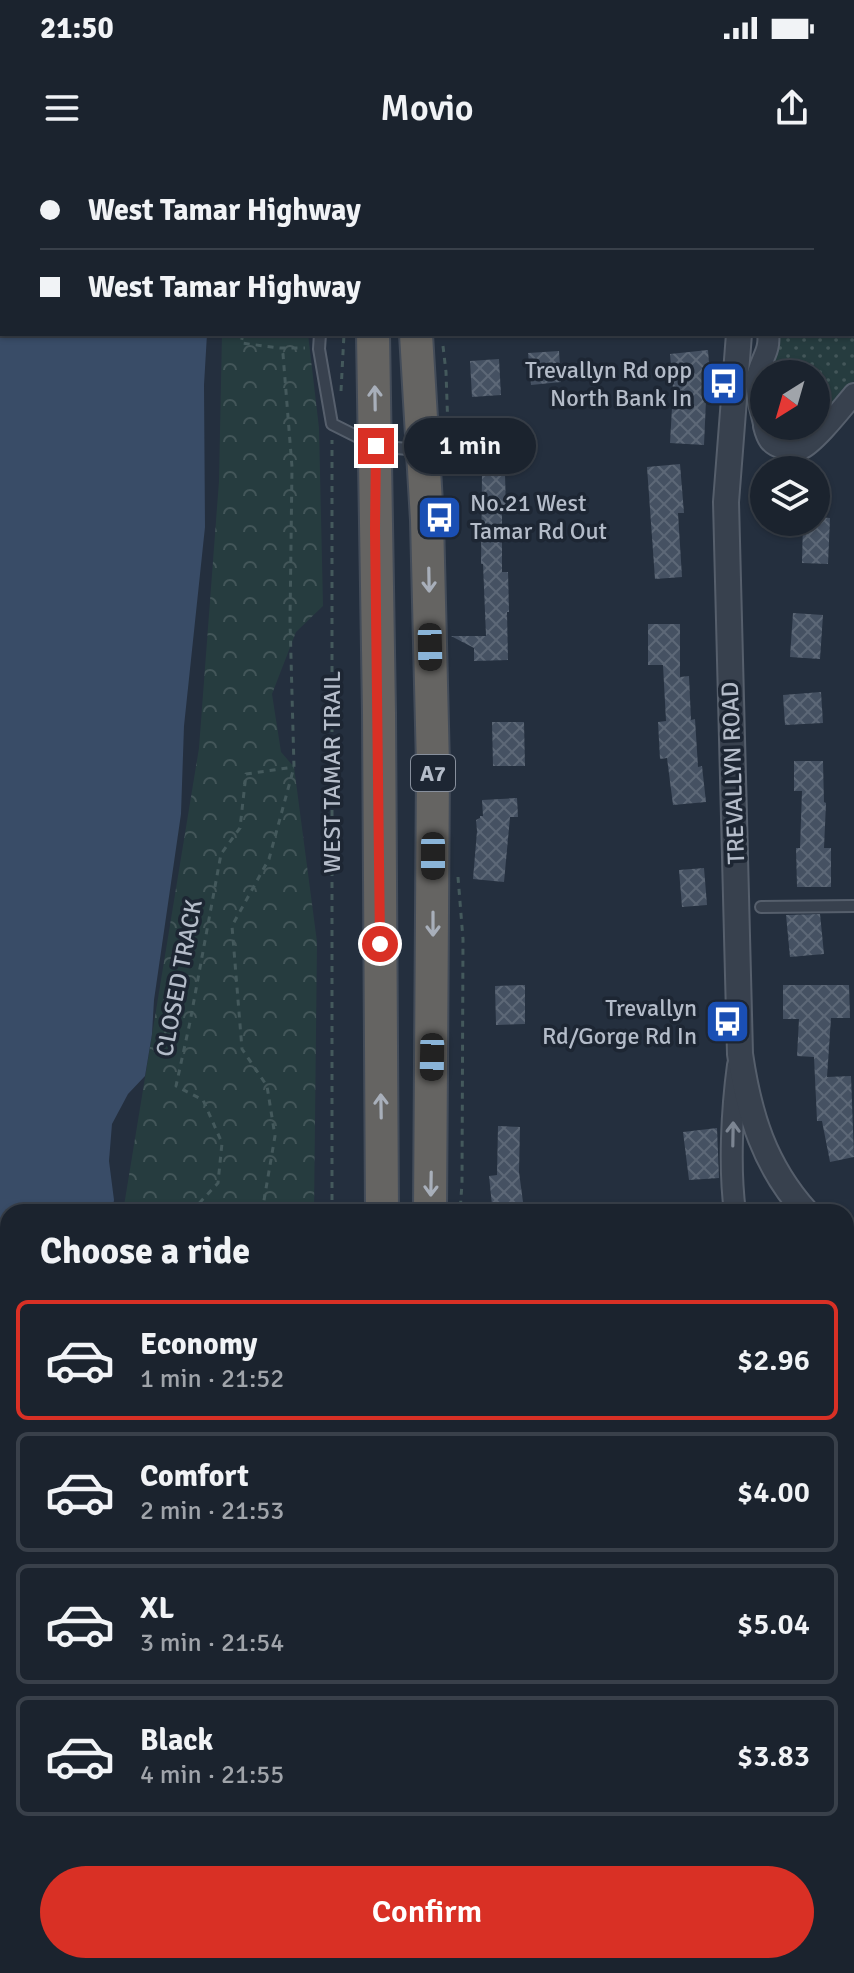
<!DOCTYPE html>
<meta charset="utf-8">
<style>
:root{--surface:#1b232e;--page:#242b36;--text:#f1f3f6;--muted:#a0a4aa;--line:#39404a;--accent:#d93025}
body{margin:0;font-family:Signika,sans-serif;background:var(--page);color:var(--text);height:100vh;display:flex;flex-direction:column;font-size:30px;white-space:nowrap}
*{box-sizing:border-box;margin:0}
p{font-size:26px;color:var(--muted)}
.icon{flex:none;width:44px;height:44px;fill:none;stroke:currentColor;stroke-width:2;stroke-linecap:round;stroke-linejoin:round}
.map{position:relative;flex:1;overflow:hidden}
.panel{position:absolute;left:0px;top:1044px;width:854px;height:770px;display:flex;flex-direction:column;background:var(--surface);border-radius:24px 24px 0 0;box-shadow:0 2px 6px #0004,0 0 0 2px var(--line)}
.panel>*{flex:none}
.top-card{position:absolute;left:0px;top:0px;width:854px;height:176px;box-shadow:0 2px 6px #0004,0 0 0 2px var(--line);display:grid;align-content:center;height:176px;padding:0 40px;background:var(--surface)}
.needle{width:52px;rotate:217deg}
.buttons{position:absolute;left:750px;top:200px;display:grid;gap:16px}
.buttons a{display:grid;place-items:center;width:80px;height:80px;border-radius:50%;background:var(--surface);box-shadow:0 2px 6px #0004,0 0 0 2px var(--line);font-size:40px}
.end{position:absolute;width:36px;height:36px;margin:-18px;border:10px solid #d93025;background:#fff;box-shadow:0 0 0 4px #fff}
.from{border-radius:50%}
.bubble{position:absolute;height:56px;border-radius:28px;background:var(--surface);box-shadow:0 2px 6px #0004,0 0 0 2px var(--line);font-size:26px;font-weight:600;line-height:56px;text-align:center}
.car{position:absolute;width:24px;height:48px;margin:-24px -12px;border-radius:10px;box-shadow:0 0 6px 2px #0007;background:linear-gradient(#222 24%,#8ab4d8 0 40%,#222 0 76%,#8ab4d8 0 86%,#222 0)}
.top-card b{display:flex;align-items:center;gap:28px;height:76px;font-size:30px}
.top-card b+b{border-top:2px solid var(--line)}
.top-card i{width:20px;height:20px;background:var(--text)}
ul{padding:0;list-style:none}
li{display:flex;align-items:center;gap:24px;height:120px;margin:0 16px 12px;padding:0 24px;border:4px solid var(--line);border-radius:12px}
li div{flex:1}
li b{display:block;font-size:30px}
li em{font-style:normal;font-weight:600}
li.on{border-color:var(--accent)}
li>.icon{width:72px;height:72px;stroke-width:1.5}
h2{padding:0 40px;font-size:36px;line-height:96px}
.action{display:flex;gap:16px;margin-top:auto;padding:16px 40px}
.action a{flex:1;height:92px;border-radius:48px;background:var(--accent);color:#fff;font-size:32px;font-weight:600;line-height:92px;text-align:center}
.status{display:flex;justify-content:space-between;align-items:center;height:56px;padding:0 40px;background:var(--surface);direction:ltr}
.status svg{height:22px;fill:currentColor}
header{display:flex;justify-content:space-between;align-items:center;height:104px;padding:0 40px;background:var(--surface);font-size:36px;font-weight:600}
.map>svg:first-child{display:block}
.grass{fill:url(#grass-dots)}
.forest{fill:url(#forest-crowns)}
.wetland{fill:url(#wetland-marsh)}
.water{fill:#394c67}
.building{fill:url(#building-cross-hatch)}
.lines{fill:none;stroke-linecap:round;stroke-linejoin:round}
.service-casing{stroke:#565f6c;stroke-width:14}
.minor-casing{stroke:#565f6c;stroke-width:24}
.tertiary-casing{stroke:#565f6c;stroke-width:28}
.trunk-casing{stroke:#434c59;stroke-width:36}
.path{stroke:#44595c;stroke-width:3;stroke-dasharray:6 6;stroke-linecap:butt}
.service{stroke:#38414e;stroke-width:10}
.minor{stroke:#38414e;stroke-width:20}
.tertiary{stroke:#38414e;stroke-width:24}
.trunk{stroke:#656462;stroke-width:32}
.oneway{stroke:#a8afba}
.oneway2{stroke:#7c8592}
.route{stroke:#d93025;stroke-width:10}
.labels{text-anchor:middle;stroke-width:7;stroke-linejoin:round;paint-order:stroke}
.shield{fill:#1d2633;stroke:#878f9c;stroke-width:2}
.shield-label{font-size:22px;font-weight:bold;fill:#b4bcc9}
.poi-label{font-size:24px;fill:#b4bcc9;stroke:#1d2633;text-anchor:end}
.street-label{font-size:24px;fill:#b4bcc9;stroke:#1d2633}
</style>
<div class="status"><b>21:50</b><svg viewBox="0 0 49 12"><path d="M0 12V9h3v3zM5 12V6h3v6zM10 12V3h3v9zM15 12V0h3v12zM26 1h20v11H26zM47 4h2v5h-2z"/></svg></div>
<header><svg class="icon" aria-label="menu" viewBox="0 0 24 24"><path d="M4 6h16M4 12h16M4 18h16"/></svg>Movio<svg class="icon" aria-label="share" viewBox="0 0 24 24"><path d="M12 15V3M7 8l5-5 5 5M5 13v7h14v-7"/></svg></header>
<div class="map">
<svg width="854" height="1813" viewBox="0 0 854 1813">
<defs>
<pattern id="grass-dots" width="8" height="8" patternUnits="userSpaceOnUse" patternTransform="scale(2)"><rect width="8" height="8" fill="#263c3f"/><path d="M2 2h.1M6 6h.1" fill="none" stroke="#435659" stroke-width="1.8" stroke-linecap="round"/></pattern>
<pattern id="forest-crowns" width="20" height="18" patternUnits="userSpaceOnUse" patternTransform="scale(2)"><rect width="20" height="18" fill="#263c3f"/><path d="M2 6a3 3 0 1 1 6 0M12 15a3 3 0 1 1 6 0" fill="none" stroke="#435659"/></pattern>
<pattern id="wetland-marsh" width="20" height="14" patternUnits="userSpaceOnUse" patternTransform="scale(2)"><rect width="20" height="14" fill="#263c3f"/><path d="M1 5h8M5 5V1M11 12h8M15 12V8" fill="none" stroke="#435659"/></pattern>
<pattern id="building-cross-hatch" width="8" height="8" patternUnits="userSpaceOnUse" patternTransform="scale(2)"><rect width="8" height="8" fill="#455162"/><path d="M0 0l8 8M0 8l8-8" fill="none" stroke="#5d6877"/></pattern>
</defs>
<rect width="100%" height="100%" fill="#242f3e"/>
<!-- grass -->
<path class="grass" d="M 834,0 L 854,0 L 854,221 L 816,262 L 816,214 L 766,214 L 781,174 L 852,174 L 852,2 L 834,2 Z
M 772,266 L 812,266 L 800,279 L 780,276 Z
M 394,1806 L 458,1806 L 458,1813 L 393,1813 Z"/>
<!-- forest -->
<path class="forest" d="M 222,174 L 308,174 L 319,268 L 323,446 L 296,472 L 272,534 L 281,592 L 294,607 L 317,782 L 314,1052 L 123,1052 L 199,588 L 219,321 Z
M 8,1574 L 8,1643 L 0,1674 L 0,1601 Z"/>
<!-- wetland -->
<path class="wetland" d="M 14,1806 L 271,1806 L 269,1813 L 12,1813 Z"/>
<!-- water -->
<path class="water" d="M 0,0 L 217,0 L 217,2 L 2,2 L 2,174 L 207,174 L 204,225 L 205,367 L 184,566 L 181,654 L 154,840 L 152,874 L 145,916 L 128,934 L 112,964 L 109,1001 L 114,1040 L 112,1052 L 8,1052 L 8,1499 L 0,1529 Z"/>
<!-- building -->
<path class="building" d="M 708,190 L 710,217 L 707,217 L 704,285 L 670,283 L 673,230 L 670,194 Z
M 559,191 L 561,222 L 531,225 L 528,193 Z
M 499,199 L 501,235 L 472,237 L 470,201 Z
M 524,267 L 527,290 L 503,293 L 500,270 Z
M 680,304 L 684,353 L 678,353 L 682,417 L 655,419 L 647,307 Z
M 482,314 L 505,314 L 506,351 L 502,351 L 502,412 L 508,412 L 509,452 L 507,452 L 508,500 L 474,501 L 474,488 L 451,476 L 486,476 L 483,404 L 481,404 Z
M 816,357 L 830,358 L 828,404 L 802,403 L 803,362 L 816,362 Z
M 793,453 L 823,455 L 820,499 L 790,497 Z
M 648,464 L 680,464 L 680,517 L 689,516 L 691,560 L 695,559 L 698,607 L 702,606 L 706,642 L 673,645 L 667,598 L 660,599 L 658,562 L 666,561 L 663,505 L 648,505 Z
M 821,532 L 823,563 L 785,565 L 783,535 Z
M 492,562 L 524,562 L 525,606 L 493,606 Z
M 794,601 L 823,601 L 824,642 L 826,643 L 824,688 L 831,688 L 831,727 L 797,727 L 796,688 L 800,688 L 802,631 L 794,631 Z
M 517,638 L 518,657 L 510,657 L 504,722 L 473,719 L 477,671 L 476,660 L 480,658 L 480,656 L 483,656 L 482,640 Z
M 704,708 L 707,745 L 682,747 L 679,710 Z
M 820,754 L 824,794 L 790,797 L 786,755 Z
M 525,825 L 525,864 L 496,865 L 495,826 Z
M 783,825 L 849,825 L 850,858 L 831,858 L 827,917 L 851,916 L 854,997 L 830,1002 L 822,961 L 817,961 L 814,897 L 797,896 L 799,859 L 783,859 Z
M 498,966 L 520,967 L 519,1012 L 523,1042 L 492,1045 L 489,1016 L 497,1015 Z
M 717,968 L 719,1018 L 689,1020 L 683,972 Z"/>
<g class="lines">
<defs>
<path id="service" d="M 333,2 L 334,0
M 320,174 L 319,189 L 332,264 L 376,286 L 418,290
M 761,747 L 854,746"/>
<path id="minor" d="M 819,2 L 820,0
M 764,264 C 761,250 755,232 757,218 C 759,202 771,191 768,174
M 764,266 C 767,278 770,285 783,288 C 788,290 796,291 801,289 C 815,283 843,247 854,234
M 735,1052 C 729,1008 732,949 738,905
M 846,1791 L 854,1724
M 668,1806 L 671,1813
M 843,1813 L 844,1806"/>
<path id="tertiary" d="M 635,0 L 637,2
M 739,174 L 726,342 L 740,894 C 749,955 764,1005 806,1052
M 846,1086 L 854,1091"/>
<path id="trunk" d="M 372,0 L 372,2
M 400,0 L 400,2
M 373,174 L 379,553 L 382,1052
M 416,174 L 427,360 L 433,606 L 430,1052
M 476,1806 L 476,1813
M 379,1813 L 379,1806"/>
</defs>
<!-- service casing -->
<use href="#service" class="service-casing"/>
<!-- minor casing -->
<use href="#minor" class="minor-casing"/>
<!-- tertiary casing -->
<use href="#tertiary" class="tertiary-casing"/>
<!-- trunk casing -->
<use href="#trunk" class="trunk-casing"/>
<!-- path -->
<path class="path" d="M 267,2 L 268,0
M 852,105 L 854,104
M 243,174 L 241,183 L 280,188 L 305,188
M 443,186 L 446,212 L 448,270
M 341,231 L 344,174
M 458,717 L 463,779 L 462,1023 L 460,1052
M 191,1052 L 218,1023 L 222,983 L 203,940 L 176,926 L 190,862 L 221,694 L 240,668 L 246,614 L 294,607
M 262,1052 L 275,976 L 267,926 L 242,889 L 232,766 L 269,699 L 294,607 L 290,461 L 292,307 L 283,194 L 280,188
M 332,1052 L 332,280
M 846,1559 L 854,1562
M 846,1646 L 854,1615
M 0,1676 L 8,1646
M 302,1813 L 303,1806
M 816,1813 L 817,1806"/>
<!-- service -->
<use href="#service" class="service"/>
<!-- minor -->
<use href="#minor" class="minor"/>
<!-- tertiary -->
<use href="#tertiary" class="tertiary"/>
<!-- trunk -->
<use href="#trunk" class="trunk"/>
</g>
<!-- one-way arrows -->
<defs><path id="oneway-shaft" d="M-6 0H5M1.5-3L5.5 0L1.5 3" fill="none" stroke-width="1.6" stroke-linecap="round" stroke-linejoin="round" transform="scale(2)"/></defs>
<g class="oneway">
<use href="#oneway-shaft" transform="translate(375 238) rotate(-91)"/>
<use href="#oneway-shaft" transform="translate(429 420) rotate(89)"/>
<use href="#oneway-shaft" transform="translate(433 764) rotate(90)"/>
<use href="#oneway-shaft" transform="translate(381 946) rotate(-91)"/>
<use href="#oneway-shaft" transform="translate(431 1024) rotate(91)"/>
</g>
<use class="oneway2" href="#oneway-shaft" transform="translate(733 974) rotate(-89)"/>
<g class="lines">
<!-- route -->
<path class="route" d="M 376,286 L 375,369 L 380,784"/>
</g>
<!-- icons -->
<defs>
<symbol id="bus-square" viewBox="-11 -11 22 22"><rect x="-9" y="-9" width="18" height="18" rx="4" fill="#1a4fb4" stroke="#1d2633"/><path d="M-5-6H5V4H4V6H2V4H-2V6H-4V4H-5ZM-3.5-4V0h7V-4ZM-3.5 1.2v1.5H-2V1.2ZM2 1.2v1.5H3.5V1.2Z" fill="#fff"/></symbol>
</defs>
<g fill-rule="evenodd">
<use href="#bus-square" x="698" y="198" width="51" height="51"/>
<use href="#bus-square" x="414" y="332" width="51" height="51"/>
<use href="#bus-square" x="702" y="836" width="51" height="51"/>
</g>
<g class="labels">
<!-- shield labels -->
<rect class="shield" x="411" y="595" width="44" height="36" rx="6"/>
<g class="shield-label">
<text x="433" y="621">A7</text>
</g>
<!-- poi labels -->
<g class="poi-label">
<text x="692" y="218">Trevallyn Rd opp<tspan x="692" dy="28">North Bank In</tspan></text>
<text x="470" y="351" text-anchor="start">No.21 West<tspan x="470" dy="28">Tamar Rd Out</tspan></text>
<text x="697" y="856">Trevallyn<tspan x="697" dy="28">Rd/Gorge Rd In</tspan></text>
</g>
<!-- street labels -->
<g class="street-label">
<text transform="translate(332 612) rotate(-90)" y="8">WEST TAMAR TRAIL</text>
<text transform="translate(733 613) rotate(-92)" y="8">TREVALLYN ROAD</text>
<text transform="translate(179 818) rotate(-79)" y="8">CLOSED TRACK</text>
</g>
</g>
</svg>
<div class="buttons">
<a><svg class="needle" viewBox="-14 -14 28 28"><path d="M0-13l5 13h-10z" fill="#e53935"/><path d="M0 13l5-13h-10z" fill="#a0a4aa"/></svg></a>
<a><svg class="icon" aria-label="layers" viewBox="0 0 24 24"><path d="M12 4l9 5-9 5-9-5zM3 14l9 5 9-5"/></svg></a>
</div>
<i class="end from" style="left:380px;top:784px"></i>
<i class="end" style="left:376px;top:286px"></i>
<div class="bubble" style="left:404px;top:258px;width:132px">1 min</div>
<i class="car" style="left:430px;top:487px;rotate:179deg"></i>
<i class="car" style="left:433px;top:696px;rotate:180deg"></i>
<i class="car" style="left:432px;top:897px;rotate:181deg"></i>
<div class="top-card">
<b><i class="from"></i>West Tamar Highway</b>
<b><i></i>West Tamar Highway</b>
</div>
<section class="panel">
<h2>Choose a ride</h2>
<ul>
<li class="on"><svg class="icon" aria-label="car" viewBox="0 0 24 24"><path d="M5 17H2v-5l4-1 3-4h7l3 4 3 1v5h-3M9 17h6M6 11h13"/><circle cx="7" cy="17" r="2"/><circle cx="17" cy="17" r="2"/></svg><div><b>Economy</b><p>1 min · 21:52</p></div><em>$2.96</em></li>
<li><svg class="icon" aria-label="car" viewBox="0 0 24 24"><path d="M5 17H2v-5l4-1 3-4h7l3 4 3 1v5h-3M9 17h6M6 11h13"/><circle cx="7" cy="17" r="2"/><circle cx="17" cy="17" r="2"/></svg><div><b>Comfort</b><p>2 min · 21:53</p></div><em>$4.00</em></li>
<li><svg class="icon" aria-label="car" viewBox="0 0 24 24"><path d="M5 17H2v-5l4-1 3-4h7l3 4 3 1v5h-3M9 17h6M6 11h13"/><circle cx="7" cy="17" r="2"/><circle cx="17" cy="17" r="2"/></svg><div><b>XL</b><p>3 min · 21:54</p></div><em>$5.04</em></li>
<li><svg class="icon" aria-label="car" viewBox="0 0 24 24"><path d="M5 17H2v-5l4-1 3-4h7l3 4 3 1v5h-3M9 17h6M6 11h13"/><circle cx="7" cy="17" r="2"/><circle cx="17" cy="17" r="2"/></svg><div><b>Black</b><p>4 min · 21:55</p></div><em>$3.83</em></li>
</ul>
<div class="action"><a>Confirm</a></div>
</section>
</div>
